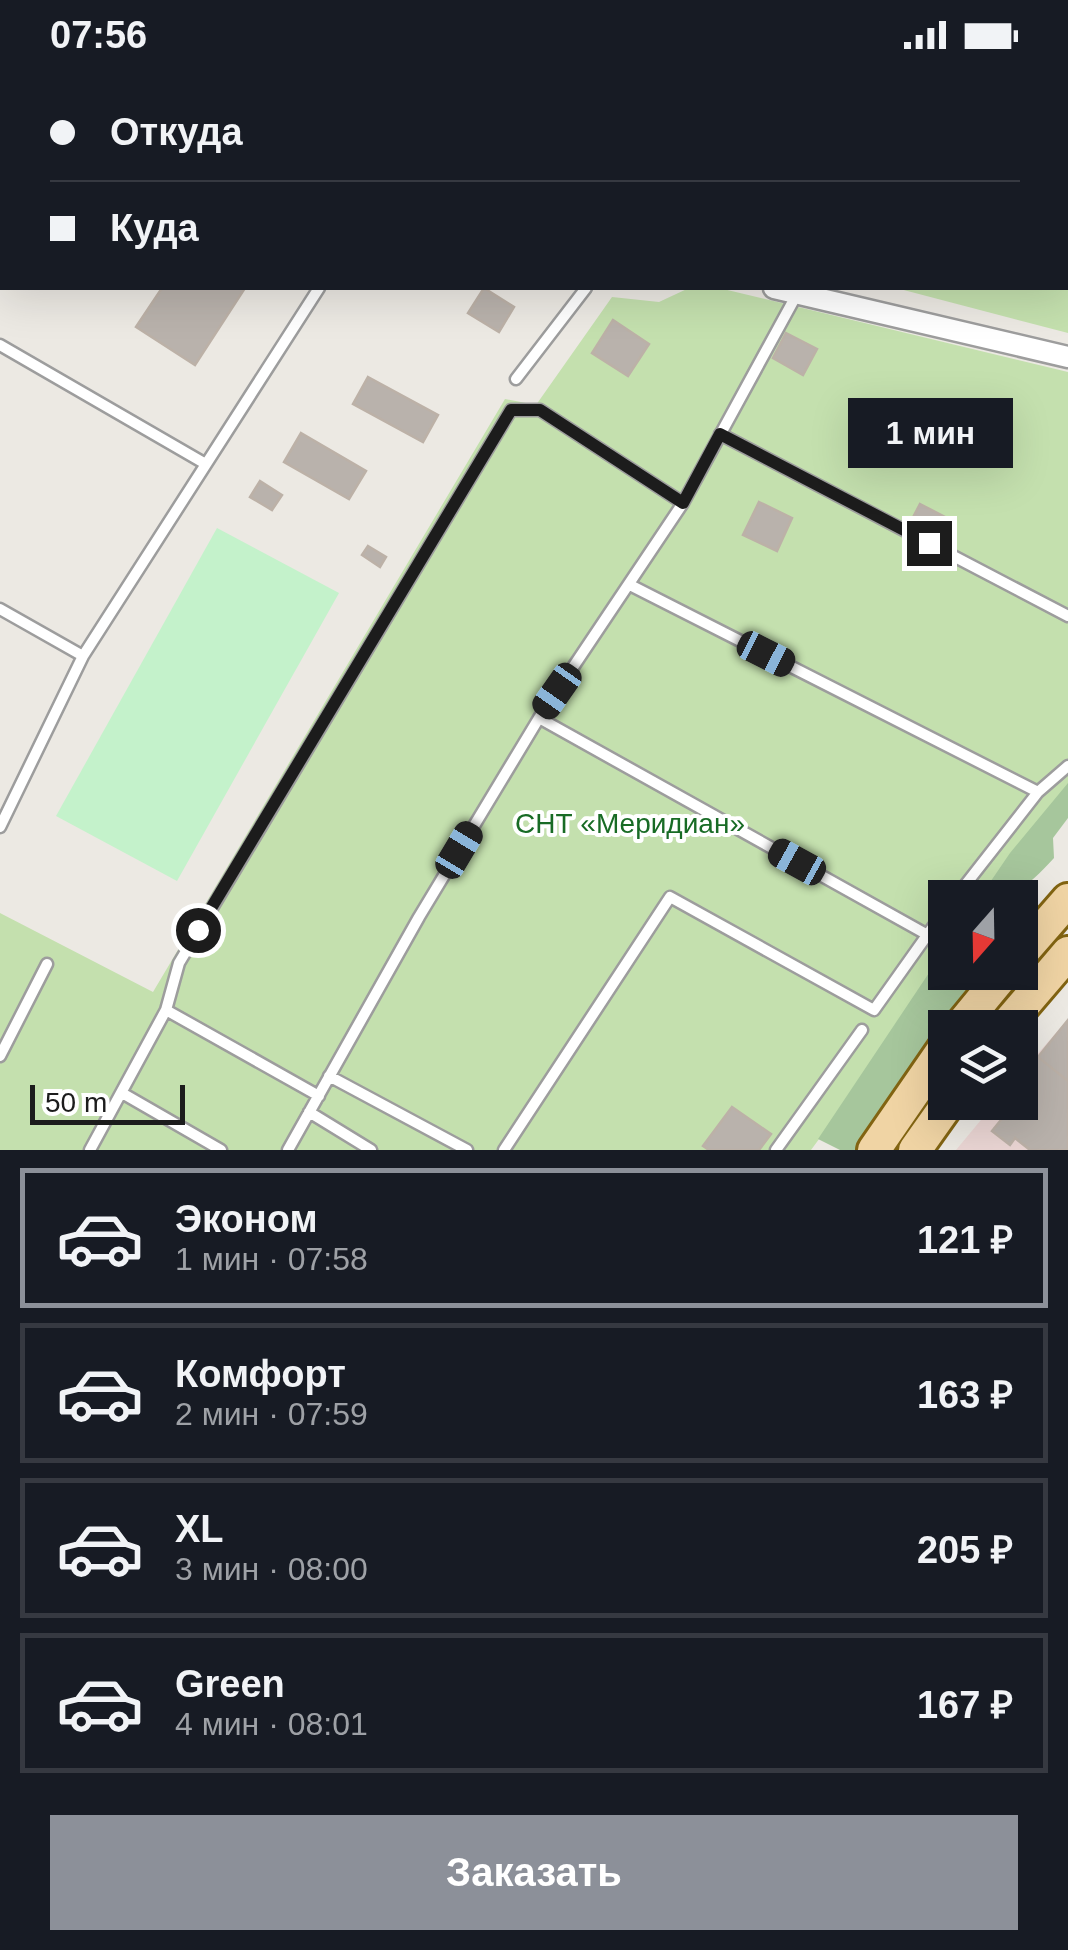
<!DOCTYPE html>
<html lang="ru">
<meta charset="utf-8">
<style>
:root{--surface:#171b24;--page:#20242c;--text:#f1f3f6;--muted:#9ea1a6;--line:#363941;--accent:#8c9099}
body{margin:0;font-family:Helvetica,sans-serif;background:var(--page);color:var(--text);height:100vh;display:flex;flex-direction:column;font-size:38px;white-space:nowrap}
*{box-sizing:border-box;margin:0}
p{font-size:32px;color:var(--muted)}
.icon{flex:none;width:55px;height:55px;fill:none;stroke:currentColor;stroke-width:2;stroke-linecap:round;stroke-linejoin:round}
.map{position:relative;height:1080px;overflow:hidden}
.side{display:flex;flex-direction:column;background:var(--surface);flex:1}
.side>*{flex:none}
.hud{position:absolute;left:0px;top:0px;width:1070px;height:220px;box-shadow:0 10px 40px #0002;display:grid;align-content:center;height:220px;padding:0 50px;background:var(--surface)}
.needle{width:65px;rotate:200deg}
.buttons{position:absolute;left:928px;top:810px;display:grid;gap:20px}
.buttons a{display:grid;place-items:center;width:110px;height:110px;border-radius:0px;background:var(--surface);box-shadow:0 10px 40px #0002;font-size:50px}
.scale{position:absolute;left:30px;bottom:25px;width:155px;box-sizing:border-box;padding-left:10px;border:5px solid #1c1c1c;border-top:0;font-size:28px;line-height:35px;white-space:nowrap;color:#1c1c1c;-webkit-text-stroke:8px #fff;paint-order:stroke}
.end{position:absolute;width:45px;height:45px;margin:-22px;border:12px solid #1c1c1c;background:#fff;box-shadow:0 0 0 5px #fff}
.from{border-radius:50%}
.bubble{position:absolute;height:70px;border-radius:0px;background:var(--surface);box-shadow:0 10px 40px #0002;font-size:32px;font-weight:700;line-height:70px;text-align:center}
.car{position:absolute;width:30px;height:60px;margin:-30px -15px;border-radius:12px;box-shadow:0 0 8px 2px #0007;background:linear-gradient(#222 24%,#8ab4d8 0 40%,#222 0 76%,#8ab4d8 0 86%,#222 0)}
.hud b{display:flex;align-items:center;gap:35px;height:95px;font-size:38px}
.hud b+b{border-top:2px solid var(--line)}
.hud i{width:25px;height:25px;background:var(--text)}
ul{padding:18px 0 0;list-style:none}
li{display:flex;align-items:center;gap:30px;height:140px;margin:0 20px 15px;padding:0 30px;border:5px solid var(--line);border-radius:0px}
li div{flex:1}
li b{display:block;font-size:38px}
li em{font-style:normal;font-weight:700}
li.selected{border-color:var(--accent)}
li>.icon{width:90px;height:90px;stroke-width:1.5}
.primary-button{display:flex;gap:20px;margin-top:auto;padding:20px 50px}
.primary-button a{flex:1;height:115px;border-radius:0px;background:var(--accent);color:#fff;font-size:40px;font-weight:700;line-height:115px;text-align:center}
.status{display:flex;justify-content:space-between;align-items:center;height:70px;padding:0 50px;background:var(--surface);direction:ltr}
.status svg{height:28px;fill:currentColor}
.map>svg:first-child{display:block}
.commercial{fill:#ebd6d4}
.grass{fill:#c4e0ae}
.forest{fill:#a6c69c}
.park{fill:#c4f2cb}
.building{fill:#b9b2ac;stroke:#bcb1a7;stroke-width:2.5}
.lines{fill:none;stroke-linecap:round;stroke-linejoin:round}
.lane-casing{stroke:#9d9d9d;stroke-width:15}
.street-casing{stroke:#9d9d9d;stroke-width:25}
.primary-casing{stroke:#826412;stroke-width:38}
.lane{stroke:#fff;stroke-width:10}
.street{stroke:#fff;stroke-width:20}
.primary{stroke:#f0d4a4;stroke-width:32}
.route{stroke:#1c1c1c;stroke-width:12}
.labels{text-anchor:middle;stroke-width:8;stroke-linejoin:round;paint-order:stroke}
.park-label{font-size:28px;fill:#186b25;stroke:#fff}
</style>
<div class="status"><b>07:56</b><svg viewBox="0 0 49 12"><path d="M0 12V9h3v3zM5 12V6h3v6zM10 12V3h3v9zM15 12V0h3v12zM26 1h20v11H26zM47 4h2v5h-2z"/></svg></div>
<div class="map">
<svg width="1068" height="1080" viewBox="0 0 1068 1080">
<rect width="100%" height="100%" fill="#ece9e3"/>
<!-- commercial -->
<path class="commercial" d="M 1068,949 L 1068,1080 L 956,1080 L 995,1033 L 1020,1032 L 1020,1004 Z"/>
<!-- grass -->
<path class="grass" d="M 745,0 L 1068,0 L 1068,263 L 896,218 L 1068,218 L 1068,2 L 744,2 Z
M 689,218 L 719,218 L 1068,302 L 1068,737 L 1051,754 L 997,827 L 945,828 L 945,898 L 811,1080 L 0,1080 L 0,843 L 153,922 L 505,329 L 536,335 L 612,227 L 659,232 Z"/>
<!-- forest -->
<path class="forest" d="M 1068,713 L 1068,748 L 1053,768 L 1054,788 C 1030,814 1016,828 980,827 L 1010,783 Z
M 945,879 L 945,902 L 979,903 L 983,909 L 858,1080 L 840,1080 L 818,1069 Z"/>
<!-- park -->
<path class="park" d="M 217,458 L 339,523 L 177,811 L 56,746 Z"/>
<!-- building -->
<path class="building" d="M 162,218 L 245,218 L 195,295 L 136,257 Z
M 484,218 L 514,237 L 499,262 L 468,243 Z
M 613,250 L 649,274 L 628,306 L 592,283 Z
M 786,263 L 817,279 L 803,305 L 773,288 Z
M 368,307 L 438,345 L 423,372 L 353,334 Z
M 301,363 L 366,401 L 349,429 L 284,392 Z
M 260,411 L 282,425 L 272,440 L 250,427 Z
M 759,432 L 792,448 L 777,481 L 743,465 Z
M 920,434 L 945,447 L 933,468 L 909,455 Z
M 368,476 L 386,487 L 380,497 L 362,485 Z
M 1068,950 L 1068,1011 L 1038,987 Z
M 1038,987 L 1068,1011 L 1068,1080 L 1030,1080 L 1015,1068 L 1010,1075 L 992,1061 L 1009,1040 L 1002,1032 L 1020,1032 L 1020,1010 Z
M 732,1037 L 771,1064 L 759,1080 L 709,1080 L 703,1076 Z"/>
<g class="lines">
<defs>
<path id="lane" d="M 200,0 L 204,2
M 447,2 L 448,0
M 646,2 L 648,0
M 959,2 L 961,0
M 0,275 L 204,393
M 516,309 L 586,218
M 720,364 L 1068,546
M 630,515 L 1038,722
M 0,539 L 83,586
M 539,648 L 926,864
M 0,757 L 83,586 L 319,218
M 955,828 L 1038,722 L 1068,696
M 166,940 L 319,1026
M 0,986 L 47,894
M 329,1006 L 467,1080
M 122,1023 L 221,1080
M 309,1042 L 371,1080
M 90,1080 L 166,940 L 179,893 L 511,340 L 540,340 L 683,433
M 288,1080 L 419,847 L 539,648 L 683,433 L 797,224
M 504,1080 L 670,827 L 874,940 L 945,840
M 776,1080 L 862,960"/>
<path id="street" d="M 706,2 L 708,0
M 774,218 L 1068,287"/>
<path id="primary" d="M 1020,885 L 1068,830
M 959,958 L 1005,902
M 1004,958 L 1068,883
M 874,1080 L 945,977
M 915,1080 L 949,1032"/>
</defs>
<!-- lane casing -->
<use href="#lane" class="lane-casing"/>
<!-- street casing -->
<use href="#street" class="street-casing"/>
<!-- primary casing -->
<use href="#primary" class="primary-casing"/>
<!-- lane -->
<use href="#lane" class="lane"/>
<!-- street -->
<use href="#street" class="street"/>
<!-- primary -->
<use href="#primary" class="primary"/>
</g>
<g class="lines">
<!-- route -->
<path class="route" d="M 198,860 L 511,340 L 540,340 L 683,433 L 720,364 L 929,473"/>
</g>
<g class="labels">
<!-- park labels -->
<g class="park-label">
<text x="630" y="763">СНТ «Меридиан»</text>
</g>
</g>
</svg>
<div class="buttons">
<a><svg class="needle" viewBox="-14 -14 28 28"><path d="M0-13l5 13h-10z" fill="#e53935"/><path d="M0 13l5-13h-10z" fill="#9ea1a6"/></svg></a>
<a><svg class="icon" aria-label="layers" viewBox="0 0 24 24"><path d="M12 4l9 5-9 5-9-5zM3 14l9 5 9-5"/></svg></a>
</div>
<div class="scale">50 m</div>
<i class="end from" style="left:198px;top:860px"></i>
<i class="end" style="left:929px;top:473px"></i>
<div class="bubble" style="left:848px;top:328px;width:165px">1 мин</div>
<i class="car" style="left:766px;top:584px;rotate:117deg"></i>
<i class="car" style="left:557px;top:621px;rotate:215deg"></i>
<i class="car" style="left:459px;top:780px;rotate:31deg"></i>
<i class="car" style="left:797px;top:792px;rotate:299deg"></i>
<div class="hud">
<b><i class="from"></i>Откуда</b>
<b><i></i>Куда</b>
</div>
</div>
<section class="side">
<ul>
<li class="selected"><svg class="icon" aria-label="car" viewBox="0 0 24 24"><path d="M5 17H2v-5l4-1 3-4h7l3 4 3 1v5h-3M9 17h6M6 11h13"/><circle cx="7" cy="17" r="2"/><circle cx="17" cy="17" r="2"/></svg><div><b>Эконом</b><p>1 мин · 07:58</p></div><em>121 ₽</em></li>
<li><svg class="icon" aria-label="car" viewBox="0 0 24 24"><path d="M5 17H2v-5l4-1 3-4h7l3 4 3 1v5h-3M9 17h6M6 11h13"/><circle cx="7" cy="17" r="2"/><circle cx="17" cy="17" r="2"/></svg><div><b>Комфорт</b><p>2 мин · 07:59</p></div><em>163 ₽</em></li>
<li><svg class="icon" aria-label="car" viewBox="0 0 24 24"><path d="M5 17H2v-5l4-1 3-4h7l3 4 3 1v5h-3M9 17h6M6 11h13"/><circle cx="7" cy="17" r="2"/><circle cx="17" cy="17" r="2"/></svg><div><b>XL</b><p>3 мин · 08:00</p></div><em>205 ₽</em></li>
<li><svg class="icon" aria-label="car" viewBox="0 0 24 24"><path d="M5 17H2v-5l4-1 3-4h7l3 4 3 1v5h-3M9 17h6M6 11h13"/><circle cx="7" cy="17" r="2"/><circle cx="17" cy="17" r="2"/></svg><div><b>Green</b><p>4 мин · 08:01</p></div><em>167 ₽</em></li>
</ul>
<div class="primary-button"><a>Заказать</a></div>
</section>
